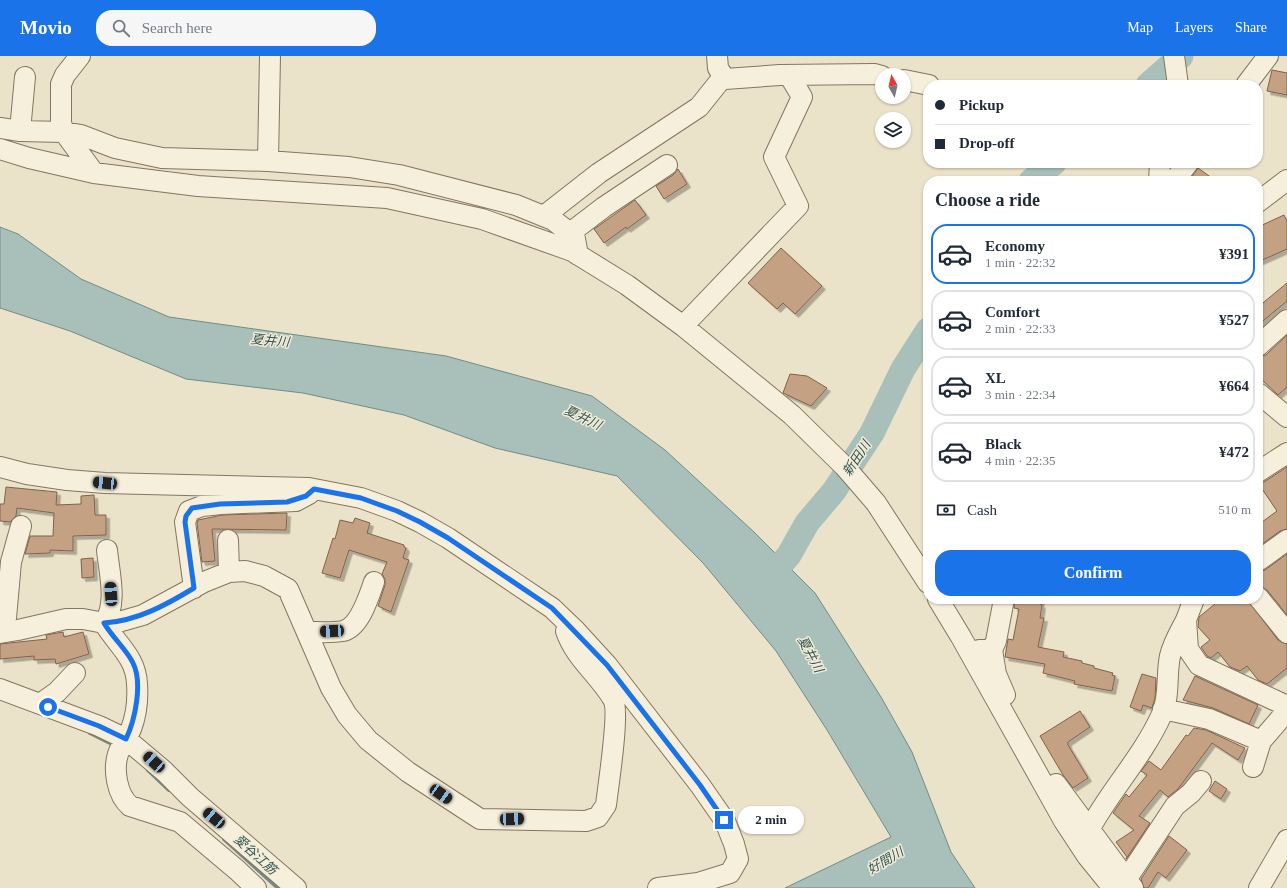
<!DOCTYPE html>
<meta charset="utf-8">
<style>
:root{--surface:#fff;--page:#f6f6f7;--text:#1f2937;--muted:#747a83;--line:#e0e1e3;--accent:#1a73e8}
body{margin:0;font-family:"Times New Roman","Noto Sans JP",serif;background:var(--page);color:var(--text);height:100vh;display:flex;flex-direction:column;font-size:15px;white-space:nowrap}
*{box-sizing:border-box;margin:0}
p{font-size:13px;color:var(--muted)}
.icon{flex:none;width:22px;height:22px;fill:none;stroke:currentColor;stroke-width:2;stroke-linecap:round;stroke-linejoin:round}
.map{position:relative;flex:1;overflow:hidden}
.sheet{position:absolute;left:923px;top:120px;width:340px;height:428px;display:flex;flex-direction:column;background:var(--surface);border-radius:16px;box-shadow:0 1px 3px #0004}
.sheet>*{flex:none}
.banner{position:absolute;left:923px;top:24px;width:340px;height:88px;border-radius:16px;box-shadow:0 1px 3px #0004;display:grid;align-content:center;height:88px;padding:0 12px;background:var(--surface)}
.needle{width:26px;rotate:352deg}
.buttons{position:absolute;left:875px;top:12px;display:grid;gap:8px}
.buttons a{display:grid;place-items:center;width:36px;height:36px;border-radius:50%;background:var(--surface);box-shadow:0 1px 3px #0004;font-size:20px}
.end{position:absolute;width:18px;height:18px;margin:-9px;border:5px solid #1a73e8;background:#fff;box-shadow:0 0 0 2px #fff}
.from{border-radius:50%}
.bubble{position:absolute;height:28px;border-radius:14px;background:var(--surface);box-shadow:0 1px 3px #0004;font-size:13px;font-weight:800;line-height:28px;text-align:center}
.car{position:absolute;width:12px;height:24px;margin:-12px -6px;border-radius:5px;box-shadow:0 0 3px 1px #0007;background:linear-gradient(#222 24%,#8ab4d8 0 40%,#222 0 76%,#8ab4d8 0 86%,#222 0)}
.banner b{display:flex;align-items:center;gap:14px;height:38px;font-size:15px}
.banner b+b{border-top:1px solid var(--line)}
.banner i{width:10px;height:10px;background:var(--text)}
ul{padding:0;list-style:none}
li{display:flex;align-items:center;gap:12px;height:60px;margin:0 8px 6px;padding:0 4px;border:2px solid var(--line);border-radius:16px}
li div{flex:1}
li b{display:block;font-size:15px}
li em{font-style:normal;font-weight:800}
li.selected{border-color:var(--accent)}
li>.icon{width:36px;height:36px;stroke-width:1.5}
h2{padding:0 12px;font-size:18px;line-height:48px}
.pay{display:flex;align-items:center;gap:10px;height:44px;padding:0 12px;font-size:15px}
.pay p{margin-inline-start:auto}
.primary-button{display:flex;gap:8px;margin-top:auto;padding:8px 12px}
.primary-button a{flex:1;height:46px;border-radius:16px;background:var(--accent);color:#fff;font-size:16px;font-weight:800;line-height:46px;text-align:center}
header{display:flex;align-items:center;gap:24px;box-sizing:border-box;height:56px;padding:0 20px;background:var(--accent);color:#fff}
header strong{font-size:19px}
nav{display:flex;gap:22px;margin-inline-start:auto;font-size:14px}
.search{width:280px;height:36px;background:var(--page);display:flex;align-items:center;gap:10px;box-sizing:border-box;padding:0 14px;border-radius:16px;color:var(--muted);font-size:15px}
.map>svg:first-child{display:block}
.water{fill:#a9bfba;stroke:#718d87}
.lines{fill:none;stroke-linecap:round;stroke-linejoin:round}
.stream{stroke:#718d87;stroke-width:4}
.river{stroke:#a9bfba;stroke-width:25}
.building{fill:#c4a183;stroke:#816248;filter:url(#shadow)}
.minor-casing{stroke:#85755f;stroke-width:22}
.minor{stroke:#f6efdc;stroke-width:20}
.route{stroke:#1a73e8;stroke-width:5}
.labels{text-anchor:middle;stroke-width:3;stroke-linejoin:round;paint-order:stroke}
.water-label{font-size:13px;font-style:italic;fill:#325554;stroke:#f2ecd8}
</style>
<header>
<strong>Movio</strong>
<div class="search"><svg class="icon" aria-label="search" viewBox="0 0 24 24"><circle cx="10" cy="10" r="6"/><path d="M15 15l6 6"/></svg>Search here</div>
<nav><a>Map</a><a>Layers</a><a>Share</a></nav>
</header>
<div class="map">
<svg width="1287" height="832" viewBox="0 0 1287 832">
<defs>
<filter id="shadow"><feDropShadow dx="3.5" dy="3.5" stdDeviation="0" flood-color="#0004"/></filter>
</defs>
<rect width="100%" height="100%" fill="#eae2c9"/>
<!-- water -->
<path class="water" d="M 0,171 L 18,178 L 81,223 L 169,261 L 446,300 L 592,340 L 665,394 L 754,476 L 815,537 L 881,641 L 912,696 L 951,796 L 975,832 L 785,832 L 891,781 L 827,674 L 776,595 L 703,507 L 617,420 L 495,392 L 404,359 L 303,337 L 186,323 L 70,275 L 0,252 Z"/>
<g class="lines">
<!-- stream -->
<path class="stream" d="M 90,677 L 116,690
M 148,714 L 169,734
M 224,783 L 278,832"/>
<!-- river -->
<path class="river" d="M 1148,29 L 1181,0
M 1031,125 L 1054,107
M 770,521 L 789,499 L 807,467 L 834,435 L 872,377 L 903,313 L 928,274"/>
</g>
<!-- building -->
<path class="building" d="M 1272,14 L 1287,17 L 1287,39 L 1267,35 Z
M 1198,112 L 1216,125 L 1189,125 Z
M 678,113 L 687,128 L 664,143 L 656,130 L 673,119 Z
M 635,144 L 646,159 L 627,173 L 626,171 L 604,187 L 594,173 Z
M 1284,159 L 1287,165 L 1287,193 L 1258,206 L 1258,171 Z
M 781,192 L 822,230 L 795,258 L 783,247 L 777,253 L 748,227 Z
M 1287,227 L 1287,245 L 1258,269 L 1258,251 Z
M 1287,279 L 1287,331 L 1278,339 L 1258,320 L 1258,301 L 1266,299 Z
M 790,318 L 807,320 L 827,332 L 811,350 L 783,337 Z
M 1287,411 L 1287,473 L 1280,475 L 1258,491 L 1258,469 L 1277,455 L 1258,427 L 1264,426 Z
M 6,431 L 57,436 L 56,449 L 81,448 L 81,440 L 94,439 L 95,459 L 106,459 L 106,479 L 73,480 L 73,495 L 50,494 L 50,497 L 25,498 L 30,480 L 53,480 L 54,457 L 17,452 L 16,460 L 10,466 L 0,465 L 0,448 L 4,448 Z
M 287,457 L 286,474 L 212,473 L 215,505 L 202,506 L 197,467 L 198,464 L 222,459 Z
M 355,462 L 370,467 L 367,477 L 404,489 L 404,491 L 406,492 L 403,502 L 409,504 L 391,556 L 378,550 L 385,529 L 385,523 L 382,518 L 387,506 L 349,494 L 340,522 L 322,517 L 333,482 L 335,483 L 340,464 L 353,467 Z
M 1287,498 L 1287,559 L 1267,534 L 1258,530 L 1258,516 L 1265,514 Z
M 93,502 L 94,521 L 82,522 L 81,503 Z
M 1015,543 L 1041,543 L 1040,548 L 1042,549 L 1040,562 L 1044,562 L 1038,591 L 1064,596 L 1063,601 L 1082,605 L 1082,607 L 1094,610 L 1094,612 L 1113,617 L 1112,619 L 1115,620 L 1112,635 L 1074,628 L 1075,625 L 1043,617 L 1045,608 L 1005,601 L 1008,583 L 1013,584 L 1019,553 L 1014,552 Z
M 1221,543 L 1247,543 L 1278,584 L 1287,588 L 1287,612 L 1267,628 L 1258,624 L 1247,610 L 1240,615 L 1230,611 L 1218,596 L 1211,602 L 1207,600 L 1201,591 L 1210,584 L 1198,571 L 1199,561 Z
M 63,576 L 64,581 L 83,576 L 89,598 L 56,608 L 55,603 L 34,604 L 34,600 L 0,603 L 0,588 L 47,583 L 46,579 Z
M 1142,618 L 1156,622 L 1155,642 L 1152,652 L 1143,649 L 1141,655 L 1130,651 Z
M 1195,620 L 1258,649 L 1249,668 L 1213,652 L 1183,644 Z
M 1080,655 L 1090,671 L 1068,686 L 1068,689 L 1088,722 L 1073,732 L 1063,719 L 1040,680 Z
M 1194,672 L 1206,674 L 1245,692 L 1238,704 L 1212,687 L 1178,733 L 1168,741 L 1160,734 L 1139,760 L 1150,767 L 1126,803 L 1127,801 L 1116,786 L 1134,774 L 1113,757 L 1126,738 L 1129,741 L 1147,719 L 1141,715 L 1149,705 L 1161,714 L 1186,679 L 1188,680 Z
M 1215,725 L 1227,733 L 1221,743 L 1209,735 Z
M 1169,780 L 1187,794 L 1166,822 L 1158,816 L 1148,832 L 1144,832 L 1141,823 Z"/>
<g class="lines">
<defs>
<path id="minor" d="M 80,0 L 65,19 L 61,28 L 61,67 L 64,76 L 94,117
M 717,0 L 718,12 L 725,23 L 780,19 L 875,18 L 882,20
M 1174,0 L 1178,29
M 904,24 L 929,29
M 1246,29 L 1268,0
M 0,72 L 20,75 L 64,76 L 81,79 L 115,92 L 162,102 L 268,105 L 270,0
M 20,75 L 25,21
M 0,93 L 29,102 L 94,117 L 198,130 L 387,142 L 482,163 L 572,195 L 627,229 L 683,270 L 792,359 L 845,411 L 876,447 L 928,527
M 268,105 L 349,111 L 399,119 L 516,149 L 553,164 L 570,177 L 575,183 L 578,199
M 1159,125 L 1160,107
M 1174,125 L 1188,107
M 1258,146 L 1287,124
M 544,160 L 599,117 L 699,51 L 723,21
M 570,177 L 604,151 L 667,109
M 683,270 L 798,150 L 774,101 L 802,41 L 789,19
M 1258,290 L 1287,264
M 1258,337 L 1287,361
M 0,411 L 27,418 L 67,424 L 105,427 L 309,432 L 361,442 L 397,455 L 420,466 L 448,482 L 552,552 L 575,574 L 607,609 L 700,729 L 725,765 L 734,788 L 738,803 L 730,817 L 698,827 L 658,832
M 1258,416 L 1287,397
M 228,484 L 229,516
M 107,494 C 109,516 118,548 104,567 C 117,589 136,601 137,628 C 138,642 136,660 131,673 C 127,682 121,689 118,698 C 113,714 117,739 130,750 L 180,766 L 237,814 L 256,832
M 1258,505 L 1287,484
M 194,532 L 185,466 L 189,455 L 202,450 L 221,448 L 296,445 L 309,438 L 314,433
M 1258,541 L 1287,577
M 938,543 L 961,581 L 1064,765 L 1087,800 L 1113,832
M 1194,543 L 1186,564 L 1188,593 L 1199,609 L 1287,650
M 0,569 L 6,562 L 11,506 L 21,470
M 308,576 C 319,576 332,577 343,575 C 360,571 369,540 374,526
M 0,577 L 18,574 L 66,563 L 83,563 L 104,567 L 115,567 L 143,559 L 204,526 L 229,516 L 245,515 L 264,520 L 288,533 L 331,632 L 347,659 L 368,684 L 408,716 L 480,763 L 586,765 L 598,761 L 606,749 C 608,731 620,655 613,643 C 599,619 575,602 566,575
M 979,594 L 992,594 L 996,585 L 1004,543
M 992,594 L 996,618 L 1005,639
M 0,633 L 99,670 L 126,683 L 164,715 L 190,741 L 296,832
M 40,648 L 57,636 L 75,617
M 1163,653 L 1209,663 L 1261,685
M 1253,711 L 1261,685 L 1287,655
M 1056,728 L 1133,832
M 1089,774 C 1111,733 1142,702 1162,658 C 1170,640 1166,618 1170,600 C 1173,587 1180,576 1186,564
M 1128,826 L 1130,818 L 1175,750 L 1191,737 L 1201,725
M 1259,832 L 1287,784"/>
</defs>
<!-- minor casing -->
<use href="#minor" class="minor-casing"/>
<!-- minor -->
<use href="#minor" class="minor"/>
</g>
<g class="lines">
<!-- route -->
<path class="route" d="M 48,651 L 99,670 L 126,683 C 135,664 143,627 133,607 C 127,594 112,581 104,567 C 137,565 166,549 194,532 L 185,466 L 186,460 L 192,452 L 220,448 L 287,446 L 306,440 L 314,433 L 361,442 L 397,455 L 420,466 L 448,482 L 552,552 L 607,609 L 700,729 L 724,764"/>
</g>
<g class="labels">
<!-- water labels -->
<g class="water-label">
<text transform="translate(270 284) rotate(5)" y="5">夏井川</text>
<text transform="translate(583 361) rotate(26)" y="5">夏井川</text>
<text transform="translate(856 402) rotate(-57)" y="5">新田川</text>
<text transform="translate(811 598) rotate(62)" y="5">夏井川</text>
<text transform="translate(256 798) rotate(42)" y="5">愛谷江筋</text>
<text transform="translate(885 804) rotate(-31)" y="5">好間川</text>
</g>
</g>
</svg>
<div class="buttons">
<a><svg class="needle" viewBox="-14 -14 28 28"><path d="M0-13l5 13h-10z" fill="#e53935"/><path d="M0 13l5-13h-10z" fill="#747a83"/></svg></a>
<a><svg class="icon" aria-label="layers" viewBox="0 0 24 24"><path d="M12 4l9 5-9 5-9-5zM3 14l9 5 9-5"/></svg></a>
</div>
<i class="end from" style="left:48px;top:651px"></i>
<i class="end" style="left:724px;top:764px"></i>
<div class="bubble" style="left:738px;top:750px;width:66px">2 min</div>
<i class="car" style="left:105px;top:427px;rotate:275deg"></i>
<i class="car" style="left:111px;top:538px;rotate:356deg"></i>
<i class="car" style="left:332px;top:575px;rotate:267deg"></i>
<i class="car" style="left:154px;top:706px;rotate:312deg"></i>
<i class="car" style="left:441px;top:738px;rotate:124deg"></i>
<i class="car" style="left:214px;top:762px;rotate:310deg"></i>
<i class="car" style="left:512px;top:763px;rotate:88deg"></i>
<div class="banner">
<b><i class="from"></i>Pickup</b>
<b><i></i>Drop-off</b>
</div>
<section class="sheet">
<h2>Choose a ride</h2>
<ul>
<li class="selected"><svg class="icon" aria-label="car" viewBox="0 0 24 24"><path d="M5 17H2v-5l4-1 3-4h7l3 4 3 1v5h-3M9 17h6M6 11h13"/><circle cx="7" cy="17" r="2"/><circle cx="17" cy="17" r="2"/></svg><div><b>Economy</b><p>1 min · 22:32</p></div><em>¥391</em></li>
<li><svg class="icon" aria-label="car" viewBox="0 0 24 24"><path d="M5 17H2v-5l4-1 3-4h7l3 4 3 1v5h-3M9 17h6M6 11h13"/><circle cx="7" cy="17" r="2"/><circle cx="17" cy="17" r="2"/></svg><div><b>Comfort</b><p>2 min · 22:33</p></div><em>¥527</em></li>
<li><svg class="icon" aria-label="car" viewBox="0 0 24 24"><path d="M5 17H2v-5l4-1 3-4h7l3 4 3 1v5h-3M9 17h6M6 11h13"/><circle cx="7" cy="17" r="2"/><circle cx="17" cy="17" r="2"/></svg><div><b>XL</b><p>3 min · 22:34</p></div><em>¥664</em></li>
<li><svg class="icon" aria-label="car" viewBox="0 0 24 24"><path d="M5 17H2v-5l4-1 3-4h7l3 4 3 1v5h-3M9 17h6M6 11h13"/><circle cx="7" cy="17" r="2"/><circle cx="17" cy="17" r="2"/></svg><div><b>Black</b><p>4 min · 22:35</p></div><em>¥472</em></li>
</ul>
<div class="pay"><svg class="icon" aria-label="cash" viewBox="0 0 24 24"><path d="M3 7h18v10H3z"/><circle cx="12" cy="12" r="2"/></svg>Cash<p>510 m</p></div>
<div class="primary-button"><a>Confirm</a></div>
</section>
</div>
